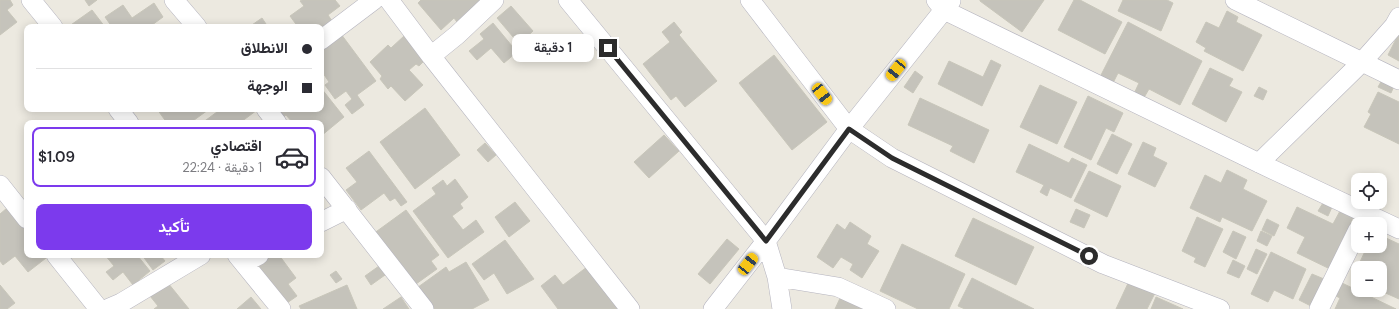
<!DOCTYPE html>
<html lang="ar">
<meta charset="utf-8">
<style>
:root{--surface:#fff;--page:#f7f7f7;--text:#2b2b33;--muted:#7c7c81;--line:#e1e1e2;--accent:#7c3aed}
body{margin:0;font-family:"DM Sans",Vazirmatn,sans-serif;background:var(--page);color:var(--text);direction:rtl;height:100vh;display:flex;flex-direction:column;font-size:15px;white-space:nowrap}
*{box-sizing:border-box;margin:0}
p{font-size:13px;color:var(--muted)}
.icon{flex:none;width:22px;height:22px;fill:none;stroke:currentColor;stroke-width:2;stroke-linecap:round;stroke-linejoin:round}
.map{position:relative;flex:1;overflow:hidden;direction:ltr}
.drawer{position:absolute;left:24px;top:120px;width:300px;height:138px;display:flex;flex-direction:column;background:var(--surface);border-radius:8px;box-shadow:0 2px 10px #0003;direction:rtl}
.drawer>*{flex:none}
.banner{position:absolute;left:24px;top:24px;width:300px;height:88px;border-radius:8px;box-shadow:0 2px 10px #0003;direction:rtl;display:grid;align-content:center;height:88px;padding:0 12px;background:var(--surface)}
.buttons{position:absolute;left:1351px;top:173px;display:grid;gap:8px}
.buttons a{display:grid;place-items:center;width:36px;height:36px;border-radius:8px;background:var(--surface);box-shadow:0 2px 10px #0003;font-size:20px}
.end{position:absolute;width:18px;height:18px;margin:-9px;border:5px solid #2c2c2c;background:#fff;box-shadow:0 0 0 2px #fff}
.from{border-radius:50%}
.bubble{position:absolute;height:28px;border-radius:8px;background:var(--surface);box-shadow:0 2px 10px #0003;font-size:13px;font-weight:600;line-height:28px;text-align:center;direction:rtl}
.car{position:absolute;width:12px;height:24px;margin:-12px -6px;border-radius:5px;box-shadow:0 0 3px 1px #0007;background:linear-gradient(#f5c518 24%,#345 0 40%,#f5c518 0 76%,#345 0 86%,#f5c518 0)}
.banner b{display:flex;align-items:center;gap:14px;height:38px;font-size:15px}
.banner b+b{border-top:1px solid var(--line)}
.banner i{width:10px;height:10px;background:var(--text)}
ul{padding:7px 0 0;list-style:none}
li{display:flex;align-items:center;gap:12px;height:60px;margin:0 8px 6px;padding:0 4px;border:2px solid var(--line);border-radius:8px}
li div{flex:1}
li b{display:block;font-size:15px}
li em{font-style:normal;font-weight:600}
li.on{border-color:var(--accent)}
li>.icon{width:36px;height:36px;stroke-width:1.5}
.button{display:flex;gap:8px;margin-top:auto;padding:8px 12px}
.button a{flex:1;height:46px;border-radius:8px;background:var(--accent);color:#fff;font-size:16px;font-weight:600;line-height:46px;text-align:center}
.map>svg:first-child{display:block}
.building{fill:#c5c3bb;stroke:#c8c6ba}
.lines{fill:none;stroke-linecap:round;stroke-linejoin:round}
.street-casing{stroke:#b4b3be;stroke-width:20}
.street{stroke:#fff;stroke-width:19}
.route{stroke:#2c2c2c;stroke-width:5}
</style>
<div class="map">
<svg width="1399" height="309" viewBox="0 0 1399 309">
<rect width="100%" height="100%" fill="#ece9e0"/>
<!-- building -->
<path class="building" d="M 0,0 L 10,0 L 13,5 L 7,10 L 17,22 L 0,35 Z
M 85,0 L 97,0 L 89,6 Z
M 302,0 L 335,0 L 340,6 L 328,15 L 334,24 L 321,33 L 321,27 L 298,27 L 290,16 L 304,6 L 300,1 Z
M 421,0 L 482,0 L 457,22 L 454,18 L 441,30 L 418,3 Z
M 980,0 L 1044,0 L 1022,32 L 980,1 Z
M 1074,0 L 1080,0 L 1122,22 L 1105,54 L 1058,30 Z
M 1123,0 L 1167,0 L 1173,3 L 1161,31 L 1118,11 Z
M 154,3 L 163,17 L 152,25 L 154,27 L 112,27 L 105,17 L 123,5 L 132,18 Z
M 511,6 L 533,31 L 519,44 L 497,18 Z
M 92,10 L 105,27 L 68,27 Z
M 1227,11 L 1238,17 L 1236,22 L 1262,35 L 1243,71 L 1204,51 L 1206,48 L 1196,42 L 1206,22 L 1219,28 Z
M 262,18 L 268,27 L 249,27 Z
M 674,22 L 682,32 L 679,35 L 717,81 L 685,107 L 676,96 L 671,100 L 643,64 L 670,42 L 662,32 Z
M 1128,22 L 1202,61 L 1180,105 L 1149,89 L 1142,101 L 1133,96 L 1139,83 L 1118,73 L 1112,85 L 1099,79 Z
M 493,23 L 517,52 L 504,63 L 491,48 L 477,60 L 469,51 L 484,39 L 480,34 Z
M 1399,33 L 1399,61 L 1388,55 Z
M 341,34 L 376,81 L 357,95 L 364,105 L 352,114 L 345,105 L 352,99 L 346,91 L 335,99 L 325,85 L 329,82 L 321,70 L 321,50 Z
M 404,36 L 425,60 L 419,66 L 416,64 L 409,70 L 423,85 L 405,101 L 391,86 L 388,89 L 380,79 L 382,76 L 370,62 L 388,45 L 391,48 Z
M 774,55 L 827,122 L 792,150 L 739,83 Z
M 991,60 L 1001,65 L 982,106 L 938,84 L 949,61 L 983,77 Z
M 1210,68 L 1233,79 L 1229,86 L 1242,92 L 1226,122 L 1192,104 Z
M 915,71 L 923,77 L 913,93 L 904,87 Z
M 1382,80 L 1394,86 L 1391,93 L 1378,87 Z
M 1040,85 L 1077,102 L 1057,144 L 1020,127 Z
M 1259,87 L 1267,91 L 1263,100 L 1254,96 Z
M 321,88 L 344,117 L 321,136 L 321,123 L 293,123 L 286,115 L 282,118 L 275,109 L 321,109 Z
M 1378,92 L 1399,102 L 1399,144 L 1364,127 L 1371,114 L 1368,112 Z
M 1088,96 L 1123,113 L 1114,132 L 1106,128 L 1091,160 L 1064,147 Z
M 920,98 L 989,130 L 974,163 L 950,151 L 953,146 L 908,125 Z
M 425,108 L 460,155 L 415,189 L 380,142 Z
M 157,109 L 208,109 L 208,110 L 190,123 L 167,123 Z
M 221,109 L 256,109 L 257,110 L 241,122 L 242,123 L 202,123 Z
M 1112,134 L 1132,144 L 1117,174 L 1097,164 Z
M 664,135 L 679,151 L 649,178 L 634,162 Z
M 1143,142 L 1156,148 L 1153,156 L 1167,163 L 1155,187 L 1128,174 Z
M 485,143 L 496,155 L 488,162 L 477,150 Z
M 1029,144 L 1069,163 L 1072,158 L 1087,165 L 1071,198 L 1050,188 L 1047,196 L 1040,192 L 1044,185 L 1016,172 Z
M 369,151 L 407,202 L 401,206 L 395,198 L 390,201 L 384,193 L 361,210 L 346,190 L 357,182 L 346,168 Z
M 1227,170 L 1247,180 L 1243,189 L 1267,201 L 1252,231 L 1222,217 L 1220,222 L 1190,208 L 1205,175 L 1221,183 Z
M 1089,171 L 1121,186 L 1107,217 L 1074,201 Z
M 455,179 L 468,197 L 460,204 L 463,208 L 452,216 L 463,230 L 476,220 L 484,232 L 448,258 L 413,211 L 436,194 L 432,188 L 443,180 L 447,186 Z
M 515,202 L 530,221 L 509,237 L 495,217 Z
M 1323,203 L 1332,207 L 1328,216 L 1318,211 Z
M 1297,207 L 1333,224 L 1340,211 L 1354,217 L 1330,269 L 1297,253 L 1305,237 L 1287,228 Z
M 7,208 L 27,233 L 27,255 L 44,255 L 46,258 L 28,272 L 15,256 L 3,265 L 0,261 L 0,214 Z
M 1076,209 L 1090,215 L 1084,228 L 1070,222 Z
M 406,210 L 439,255 L 431,261 L 437,269 L 416,284 L 402,265 L 398,269 L 373,234 Z
M 1197,217 L 1223,229 L 1205,267 L 1194,262 L 1196,258 L 1182,251 Z
M 973,218 L 1034,247 L 1016,285 L 955,256 Z
M 1267,219 L 1279,225 L 1274,236 L 1262,230 Z
M 850,222 L 871,236 L 867,244 L 879,251 L 862,278 L 850,270 L 853,264 L 841,257 L 833,268 L 817,257 L 837,224 L 845,230 Z
M 1233,231 L 1246,237 L 1236,259 L 1223,252 Z
M 1261,231 L 1272,236 L 1267,246 L 1257,241 Z
M 1386,238 L 1399,244 L 1399,299 L 1381,291 L 1383,286 L 1380,284 L 1380,268 L 1366,268 L 1359,264 L 1367,247 L 1371,248 L 1372,246 L 1380,246 L 1380,240 L 1384,242 Z
M 727,239 L 739,249 L 710,284 L 698,274 Z
M 505,240 L 534,279 L 507,294 L 494,273 L 484,280 L 472,264 Z
M 902,244 L 965,274 L 949,309 L 918,309 L 880,291 Z
M 1256,249 L 1267,254 L 1257,274 L 1247,269 Z
M 1271,252 L 1306,269 L 1293,299 L 1274,290 L 1268,302 L 1251,294 Z
M 105,255 L 137,255 L 150,271 L 133,285 L 123,272 L 113,280 L 106,272 L 114,266 Z
M 142,255 L 160,255 L 165,261 L 153,270 Z
M 268,255 L 279,255 L 296,278 L 288,284 L 297,296 L 287,303 L 257,264 Z
M 1233,260 L 1245,266 L 1239,278 L 1227,273 Z
M 466,262 L 489,300 L 472,309 L 429,309 L 414,290 L 446,267 L 449,272 Z
M 379,266 L 385,275 L 371,285 L 365,276 Z
M 587,267 L 624,309 L 558,309 L 541,286 L 555,275 L 563,285 Z
M 336,271 L 342,279 L 336,283 L 330,275 Z
M 1312,274 L 1324,279 L 1311,306 L 1299,300 Z
M 972,278 L 1034,309 L 965,309 L 958,306 Z
M 1130,279 L 1156,291 L 1147,309 L 1116,309 Z
M 168,283 L 189,309 L 154,309 L 158,306 L 150,296 Z
M 1342,283 L 1396,309 L 1335,309 L 1340,298 L 1336,296 Z
M 0,285 L 15,303 L 7,309 L 0,309 Z
M 347,285 L 357,309 L 301,309 L 299,306 Z
M 841,296 L 868,309 L 835,309 Z
M 251,297 L 261,309 L 237,309 Z
M 401,297 L 409,309 L 383,309 Z
M 1156,297 L 1183,309 L 1151,309 Z"/>
<g class="lines">
<defs>
<path id="street" d="M 31,0 L 53,27
M 174,0 L 197,27
M 389,0 L 431,56 L 630,309
M 568,0 L 766,241 L 777,277 L 838,287 L 886,309
M 750,0 L 849,129 L 892,158 L 1103,264 L 1220,309
M 936,0 L 944,10 L 1259,163 L 1399,229
M 1235,0 L 1399,80
M 321,40 L 374,0
M 431,56 L 457,35 L 494,0
M 118,109 L 129,123
M 266,109 L 277,123
M 1259,163 L 1362,62 L 1394,26 L 1399,17
M 321,177 L 424,309
M 0,185 L 27,219
M 321,222 L 347,209
M 56,255 L 99,309
M 237,255 L 281,309
M 244,263 L 259,255
M 777,277 L 782,309
M 107,309 L 121,303 L 201,255
M 713,309 L 766,241 L 849,129 L 951,1
M 1319,309 L 1358,230"/>
</defs>
<!-- street casing -->
<use href="#street" class="street-casing"/>
<!-- street -->
<use href="#street" class="street"/>
</g>
<g class="lines">
<!-- route -->
<path class="route" d="M 608,48 L 766,241 L 849,129 L 892,158 L 1089,256"/>
</g>
</svg>
<div class="buttons">
<a><svg class="icon" aria-label="locate" viewBox="0 0 24 24"><circle cx="12" cy="12" r="6"/><path d="M12 2v4M12 18v4M2 12h4M18 12h4"/></svg></a>
<a>+</a>
<a>−</a>
</div>
<i class="end from" style="left:1089px;top:256px"></i>
<i class="end" style="left:608px;top:48px"></i>
<div class="bubble" style="left:512px;top:34px;width:82px">1 دقيقة</div>
<i class="car" style="left:896px;top:70px;rotate:219deg"></i>
<i class="car" style="left:822px;top:94px;rotate:142deg"></i>
<i class="car" style="left:748px;top:264px;rotate:38deg"></i>
<div class="banner">
<b><i class="from"></i>الانطلاق</b>
<b><i></i>الوجهة</b>
</div>
<section class="drawer">
<ul>
<li class="on"><svg class="icon" aria-label="car" viewBox="0 0 24 24"><path d="M5 17H2v-5l4-1 3-4h7l3 4 3 1v5h-3M9 17h6M6 11h13"/><circle cx="7" cy="17" r="2"/><circle cx="17" cy="17" r="2"/></svg><div><b>اقتصادي</b><p>1 دقيقة · 22:24</p></div><em>$1.09</em></li>
</ul>
<div class="button"><a>تأكيد</a></div>
</section>
</div>
